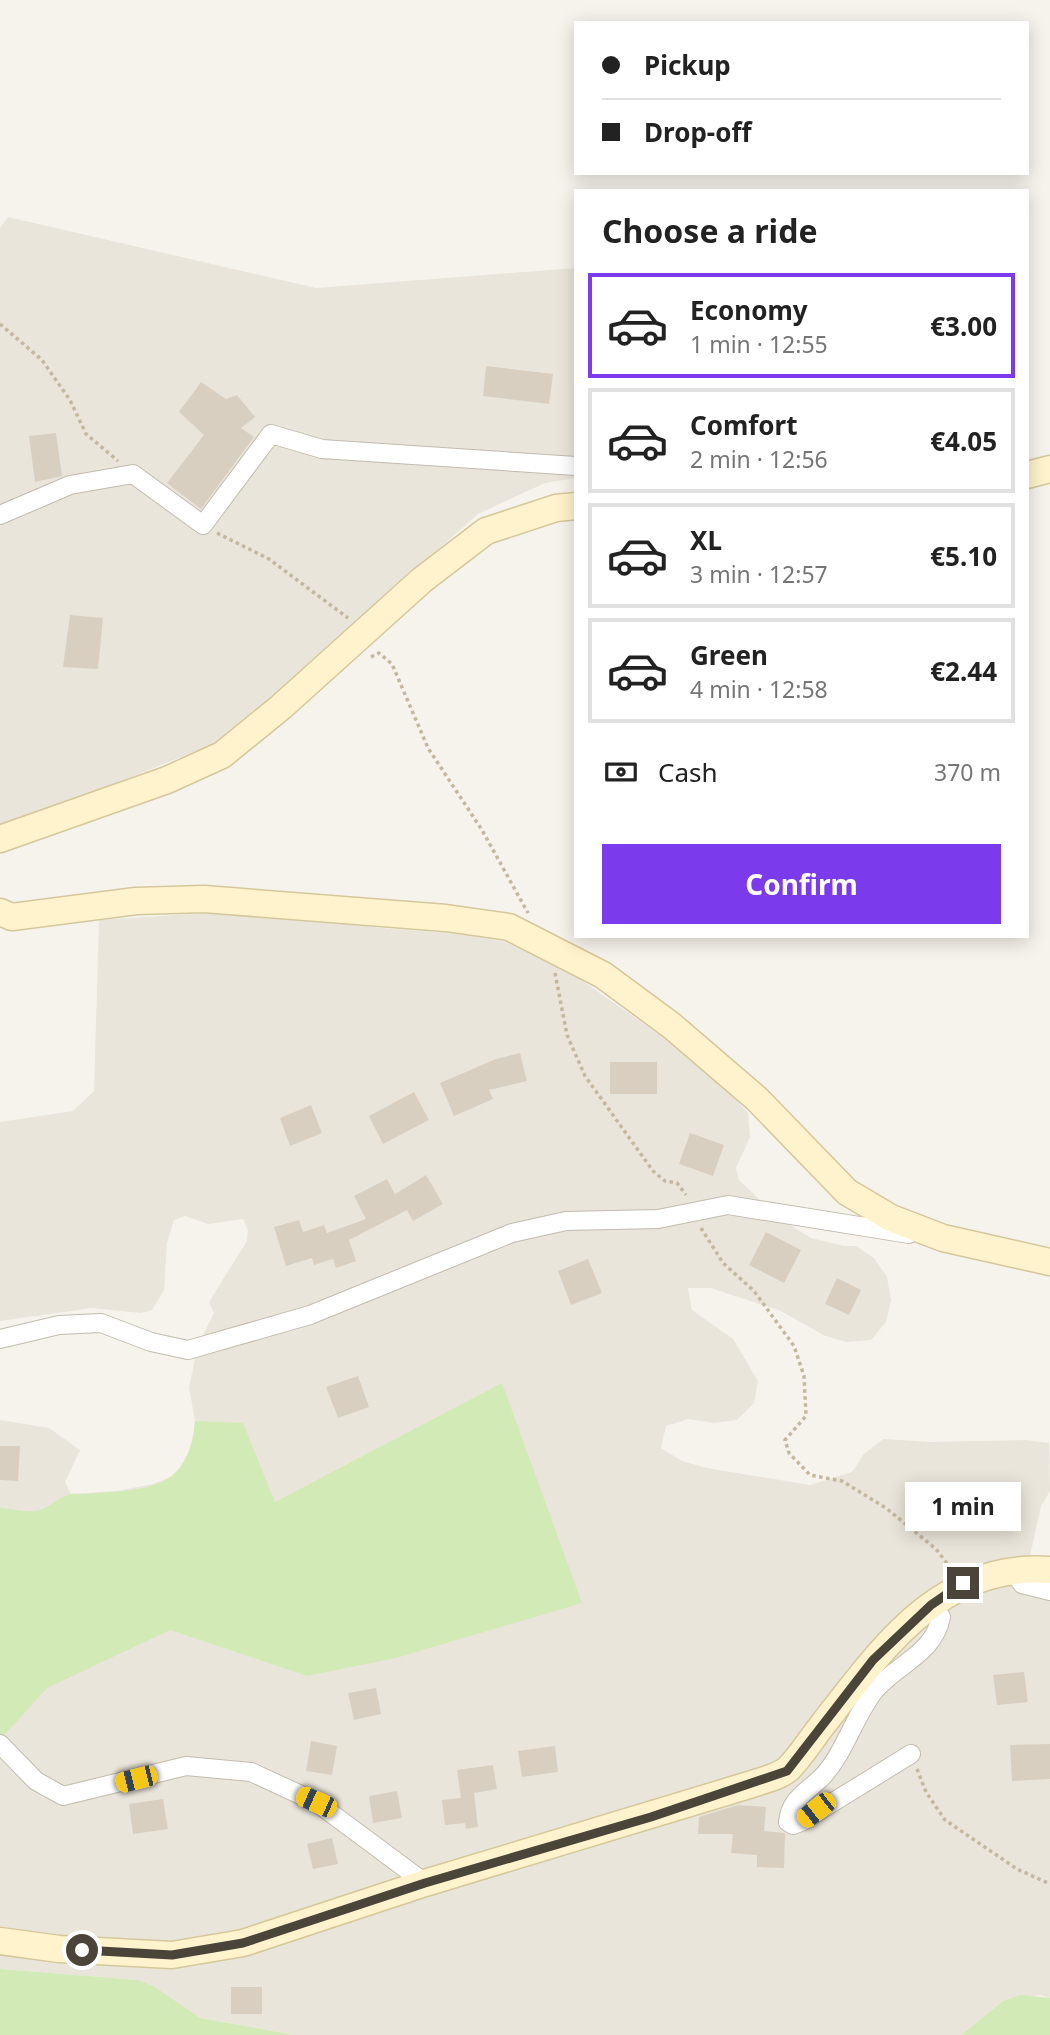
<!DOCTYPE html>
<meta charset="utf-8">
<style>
:root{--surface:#fff;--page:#f2f2f2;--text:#222;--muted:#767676;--line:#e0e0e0;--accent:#7c3aed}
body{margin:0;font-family:"Noto Sans",sans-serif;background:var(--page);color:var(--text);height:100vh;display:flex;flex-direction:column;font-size:26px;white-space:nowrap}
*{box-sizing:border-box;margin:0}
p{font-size:23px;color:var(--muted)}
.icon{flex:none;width:38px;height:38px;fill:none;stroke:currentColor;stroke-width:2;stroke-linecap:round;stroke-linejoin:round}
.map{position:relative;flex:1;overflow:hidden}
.drawer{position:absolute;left:574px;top:189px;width:455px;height:749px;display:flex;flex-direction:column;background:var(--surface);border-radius:0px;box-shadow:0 4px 18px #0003}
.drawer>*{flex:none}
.banner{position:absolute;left:574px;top:21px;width:455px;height:154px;border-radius:0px;box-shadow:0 4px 18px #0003;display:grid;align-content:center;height:154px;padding:0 28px;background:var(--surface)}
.end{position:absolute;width:32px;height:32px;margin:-16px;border:9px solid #4b4439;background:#fff;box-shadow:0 0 0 4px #fff}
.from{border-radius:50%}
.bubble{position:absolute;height:49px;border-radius:0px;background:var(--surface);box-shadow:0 4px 18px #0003;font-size:23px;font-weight:700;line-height:49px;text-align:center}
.car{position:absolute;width:21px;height:42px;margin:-21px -10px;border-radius:9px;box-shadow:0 0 5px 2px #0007;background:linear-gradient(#f5c518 24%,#345 0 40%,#f5c518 0 76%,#345 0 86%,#f5c518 0)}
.banner b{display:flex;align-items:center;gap:24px;height:66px;font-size:26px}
.banner b+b{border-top:2px solid var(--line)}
.banner i{width:18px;height:18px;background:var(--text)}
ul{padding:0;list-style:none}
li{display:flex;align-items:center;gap:21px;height:105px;margin:0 14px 10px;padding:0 14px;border:4px solid var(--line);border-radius:0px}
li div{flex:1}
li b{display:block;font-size:26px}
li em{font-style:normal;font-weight:700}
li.active{border-color:var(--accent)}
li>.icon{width:63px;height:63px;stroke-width:1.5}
h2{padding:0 28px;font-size:32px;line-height:84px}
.pay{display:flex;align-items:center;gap:18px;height:77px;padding:0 28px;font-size:26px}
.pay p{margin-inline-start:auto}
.cta{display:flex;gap:14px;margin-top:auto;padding:14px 28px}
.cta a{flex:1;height:80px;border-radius:0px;background:var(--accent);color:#fff;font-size:28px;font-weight:700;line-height:80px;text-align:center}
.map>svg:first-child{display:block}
.residential{fill:#eae5da}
.green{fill:#d2eab5}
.building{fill:#d8cfc1}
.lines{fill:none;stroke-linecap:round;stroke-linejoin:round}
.street-casing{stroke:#c2bbae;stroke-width:20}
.secondary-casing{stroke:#d6c79b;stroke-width:29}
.path{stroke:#c4b79f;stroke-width:3.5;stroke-dasharray:3.5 3.5;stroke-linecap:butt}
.street{stroke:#fff;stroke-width:18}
.secondary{stroke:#fff3cd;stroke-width:26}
.route{stroke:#4b4439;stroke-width:9}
</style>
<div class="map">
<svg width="1050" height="2035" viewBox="0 0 1050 2035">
<rect width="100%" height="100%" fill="#f6f3ec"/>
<!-- residential -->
<path class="residential" d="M 8,217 L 316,288 L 576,268 L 576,478 L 545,483 L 478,514 L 262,706 L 214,744 L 0,829 L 0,228 Z
M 208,913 L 344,922 L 379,928 L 463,934 L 505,942 L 561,966 L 660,1035 L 723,1085 L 748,1113 L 750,1137 L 736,1168 L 739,1180 L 780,1219 L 811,1238 L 844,1246 L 856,1246 L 874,1258 L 887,1277 L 891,1300 L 886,1322 L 871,1340 L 846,1342 L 823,1335 L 781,1311 L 711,1288 L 688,1288 L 692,1310 L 733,1339 L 758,1381 L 754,1403 L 737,1420 L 713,1423 L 688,1419 L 666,1426 L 661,1448 L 682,1461 L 707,1468 L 810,1485 L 852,1472 L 864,1454 L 883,1439 L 930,1442 L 1025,1440 L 1049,1443 L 1050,1491 L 1041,1506 L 1030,1556 L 1036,1579 L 1050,1584 L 1050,1998 L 1040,1995 L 1003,2001 L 961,2035 L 295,2035 L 200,2018 L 138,1980 L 0,1969 L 0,1420 L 49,1428 L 80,1450 L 65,1482 L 71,1494 L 117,1491 L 153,1484 L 176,1475 L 193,1444 L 195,1421 L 189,1387 L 198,1345 L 214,1313 L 209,1302 L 247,1241 L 248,1230 L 243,1219 L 208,1224 L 185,1216 L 174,1220 L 167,1243 L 164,1290 L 152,1310 L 141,1313 L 92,1308 L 0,1321 L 0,1122 L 73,1111 L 94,1091 L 99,920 Z"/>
<!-- green -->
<path class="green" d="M 502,1383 L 582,1603 L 396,1658 L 307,1676 L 170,1630 L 47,1688 L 0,1740 L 0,1508 C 12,1509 31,1514 43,1509 C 52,1505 61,1496 71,1494 C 76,1493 82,1495 87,1494 C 147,1489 189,1492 195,1421 L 243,1423 L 275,1502 Z
M 0,1969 L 138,1980 L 155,1987 L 200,2018 L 295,2035 L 0,2035 Z
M 1021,1995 L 1050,1998 L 1050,2035 L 961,2035 L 1003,2001 Z"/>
<!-- building -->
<path class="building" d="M 486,366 L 553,374 L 549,404 L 483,396 Z
M 201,382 L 226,399 L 237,395 L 255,417 L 241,428 L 254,437 L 201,509 L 167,483 L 204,435 L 179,412 Z
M 56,433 L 62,476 L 35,482 L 29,436 Z
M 70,615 L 103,618 L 98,669 L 63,667 Z
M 520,1053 L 527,1081 L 489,1090 L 493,1099 L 454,1116 L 440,1083 L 496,1059 Z
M 610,1062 L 657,1062 L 657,1094 L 610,1094 Z
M 414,1092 L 429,1120 L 383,1144 L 369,1116 Z
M 311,1105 L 322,1133 L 290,1146 L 280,1118 Z
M 690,1133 L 724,1145 L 713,1176 L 679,1164 Z
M 426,1175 L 443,1204 L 413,1221 L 407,1210 L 349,1240 L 356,1261 L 336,1268 L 333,1259 L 314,1265 L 312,1258 L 286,1266 L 274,1227 L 299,1220 L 303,1232 L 324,1225 L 327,1233 L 366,1219 L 354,1196 L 387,1179 L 395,1194 Z
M 766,1232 L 801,1250 L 784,1283 L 749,1265 Z
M 588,1259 L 602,1293 L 571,1305 L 558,1271 Z
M 837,1278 L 861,1290 L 849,1315 L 825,1304 Z
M 358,1376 L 369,1407 L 338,1418 L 326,1387 Z
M 0,1446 L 20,1446 L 18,1481 L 0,1480 Z
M 1024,1672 L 1028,1702 L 997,1705 L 993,1675 Z
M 376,1688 L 381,1714 L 354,1720 L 348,1693 Z
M 311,1741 L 337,1746 L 332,1775 L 306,1771 Z
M 1050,1744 L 1050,1779 L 1012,1781 L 1010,1745 Z
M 555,1746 L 558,1772 L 522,1777 L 518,1751 Z
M 493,1765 L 497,1789 L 474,1793 L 478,1827 L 466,1829 L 465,1823 L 445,1825 L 442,1800 L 461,1798 L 457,1770 Z
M 397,1791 L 402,1818 L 373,1823 L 369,1796 Z
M 163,1799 L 168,1829 L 133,1834 L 129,1804 Z
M 738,1805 L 766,1807 L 764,1831 L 785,1833 L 784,1868 L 757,1867 L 757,1855 L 731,1853 L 733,1834 L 698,1834 L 699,1817 Z
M 332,1838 L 338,1864 L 313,1869 L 307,1844 Z
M 231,1987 L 262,1987 L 262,2014 L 231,2014 Z"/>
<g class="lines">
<defs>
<path id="street" d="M 0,515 L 70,485 L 133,474 L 203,525 L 271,434 L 322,449 L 576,466
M 0,1339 L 59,1325 L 101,1323 L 151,1342 L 188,1350 L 310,1315 L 512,1233 L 566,1221 L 658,1219 L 728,1205 L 909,1234
M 1014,1572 L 1022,1584 L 1050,1591
M 0,1744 L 36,1781 L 63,1796 L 186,1766 L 251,1772 L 316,1802 L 425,1883
M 911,1754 L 801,1822 L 793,1825 L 788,1822 C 790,1799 807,1792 822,1777 C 845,1753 854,1716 875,1690 C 897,1664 934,1654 941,1617 L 931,1605"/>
<path id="secondary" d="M 1027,475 L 1050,469
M 0,839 L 167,780 L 222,755 L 281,707 L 422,580 L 486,531 L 556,508 L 576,506
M 0,912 L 12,917 L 136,901 L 204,899 L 446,918 L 509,927 L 603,975 L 672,1026 L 757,1099 L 847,1192 L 891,1218 L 943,1238 L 1050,1262
M 0,1941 L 59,1949 L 172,1955 L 243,1943 L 425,1883 L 749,1785 C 760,1781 779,1777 788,1769 C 801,1756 812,1738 824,1723 C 883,1647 942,1562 1050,1570"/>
</defs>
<!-- street casing -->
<use href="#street" class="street-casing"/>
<!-- secondary casing -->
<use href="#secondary" class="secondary-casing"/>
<!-- path -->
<path class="path" d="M 0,324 L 42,360 L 70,400 L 86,434 L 118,461
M 217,533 L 269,559 L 348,618
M 371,657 L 379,653 L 392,664 L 428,748 L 482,830 L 528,913
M 555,973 L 567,1035 L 585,1076 L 653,1171 L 665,1181 L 677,1183 L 686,1195
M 701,1228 L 723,1263 L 754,1291 L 794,1346 L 804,1376 L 806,1416 L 785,1440 L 789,1453 L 810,1475 L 842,1481 L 886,1508 L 936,1549 L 952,1570
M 917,1769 L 926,1792 L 945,1820 L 1017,1869 L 1050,1884"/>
<!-- street -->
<use href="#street" class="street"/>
<!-- secondary -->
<use href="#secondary" class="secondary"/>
</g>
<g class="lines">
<!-- route -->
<path class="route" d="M 82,1950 L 172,1955 L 243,1943 L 425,1883 L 651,1817 L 787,1771 L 873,1660 L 931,1605 L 963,1583"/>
</g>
</svg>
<i class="end from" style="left:82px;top:1950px"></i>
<i class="end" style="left:963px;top:1583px"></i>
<div class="bubble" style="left:905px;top:1482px;width:116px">1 min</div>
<i class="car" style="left:136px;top:1779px;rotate:256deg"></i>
<i class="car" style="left:316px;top:1802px;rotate:294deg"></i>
<i class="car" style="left:816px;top:1810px;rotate:232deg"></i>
<div class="banner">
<b><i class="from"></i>Pickup</b>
<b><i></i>Drop-off</b>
</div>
<section class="drawer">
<h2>Choose a ride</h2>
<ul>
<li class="active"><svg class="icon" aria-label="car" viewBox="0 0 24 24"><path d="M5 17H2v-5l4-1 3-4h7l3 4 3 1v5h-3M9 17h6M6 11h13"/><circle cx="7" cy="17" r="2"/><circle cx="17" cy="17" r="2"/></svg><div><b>Economy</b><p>1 min · 12:55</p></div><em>€3.00</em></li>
<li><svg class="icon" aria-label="car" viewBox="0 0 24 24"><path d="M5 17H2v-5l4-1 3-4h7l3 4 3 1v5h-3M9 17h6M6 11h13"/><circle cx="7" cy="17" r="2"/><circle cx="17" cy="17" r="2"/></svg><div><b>Comfort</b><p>2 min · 12:56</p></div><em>€4.05</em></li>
<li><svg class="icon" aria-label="car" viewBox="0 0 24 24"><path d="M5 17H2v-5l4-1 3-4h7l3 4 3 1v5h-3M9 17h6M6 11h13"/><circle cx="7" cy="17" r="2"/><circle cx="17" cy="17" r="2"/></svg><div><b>XL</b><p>3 min · 12:57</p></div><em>€5.10</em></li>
<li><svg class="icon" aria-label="car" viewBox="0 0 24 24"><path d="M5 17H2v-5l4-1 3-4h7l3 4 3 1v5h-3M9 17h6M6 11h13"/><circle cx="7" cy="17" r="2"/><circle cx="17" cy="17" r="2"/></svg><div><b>Green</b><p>4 min · 12:58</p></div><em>€2.44</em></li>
</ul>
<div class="pay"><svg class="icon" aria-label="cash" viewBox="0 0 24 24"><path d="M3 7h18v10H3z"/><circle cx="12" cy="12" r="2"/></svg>Cash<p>370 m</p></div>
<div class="cta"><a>Confirm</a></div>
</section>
</div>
